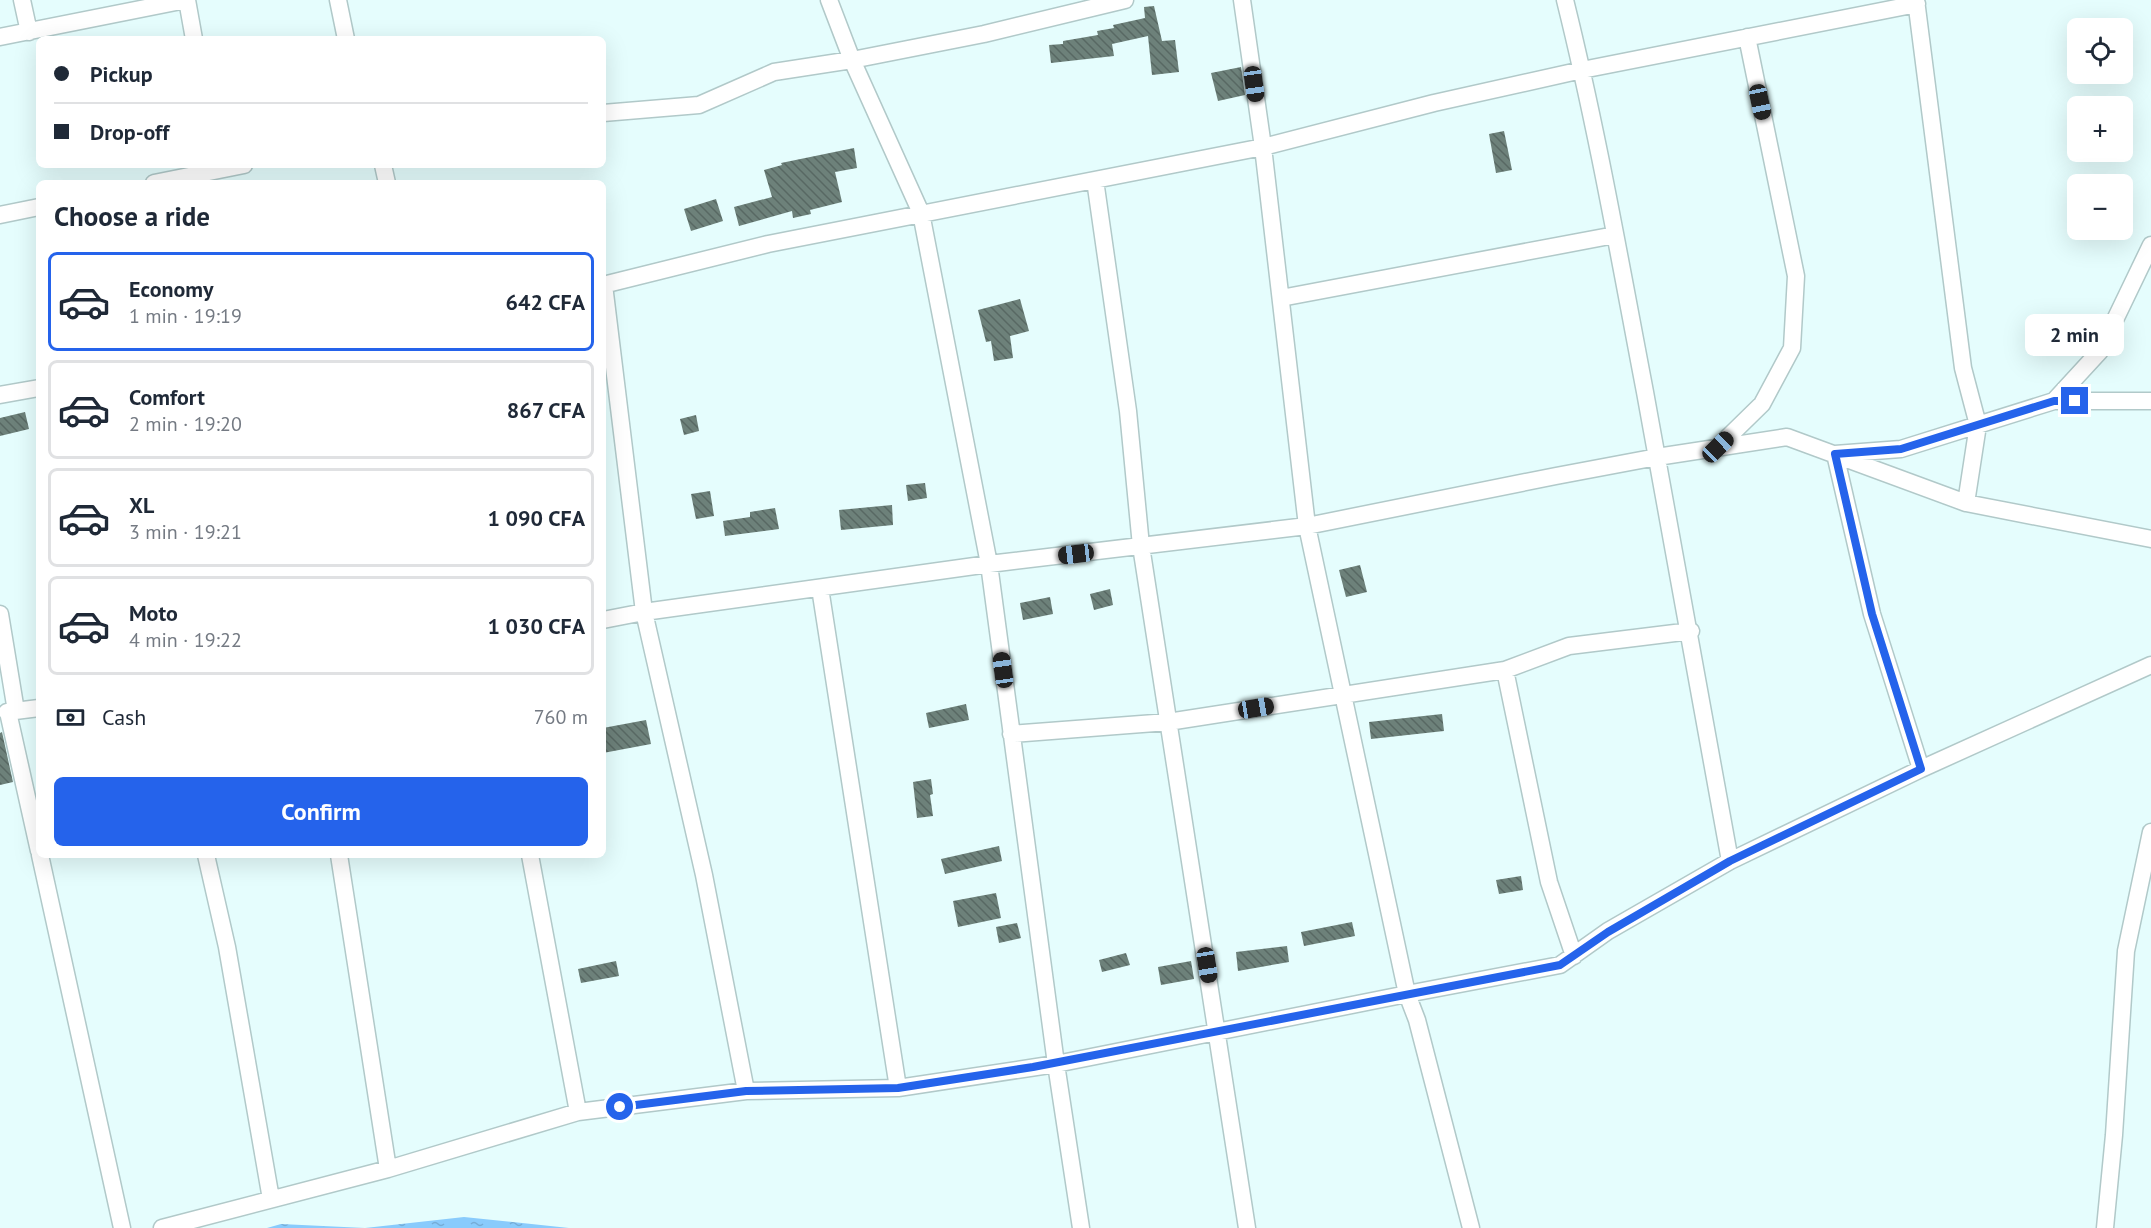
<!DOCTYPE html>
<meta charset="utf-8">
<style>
:root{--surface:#fff;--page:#f2f2f3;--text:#1f2937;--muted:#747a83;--line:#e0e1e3;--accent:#2563eb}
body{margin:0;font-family:"PT Sans",sans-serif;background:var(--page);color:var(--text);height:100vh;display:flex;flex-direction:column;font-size:22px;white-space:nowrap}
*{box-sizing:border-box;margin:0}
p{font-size:20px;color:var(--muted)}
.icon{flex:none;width:33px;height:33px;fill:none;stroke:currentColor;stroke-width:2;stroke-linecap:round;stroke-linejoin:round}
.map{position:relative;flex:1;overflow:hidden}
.details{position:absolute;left:36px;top:180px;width:570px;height:678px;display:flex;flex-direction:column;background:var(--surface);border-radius:9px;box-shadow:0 6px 24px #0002}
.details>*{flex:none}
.banner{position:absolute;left:36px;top:36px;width:570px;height:132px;border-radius:9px;box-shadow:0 6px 24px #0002;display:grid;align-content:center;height:132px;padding:0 18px;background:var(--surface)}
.controls{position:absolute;left:2067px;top:18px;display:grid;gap:12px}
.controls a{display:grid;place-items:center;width:66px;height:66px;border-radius:9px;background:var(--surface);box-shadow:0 6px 24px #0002;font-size:30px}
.end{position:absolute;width:27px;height:27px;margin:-14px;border:8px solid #2563eb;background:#fff;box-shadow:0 0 0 3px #fff}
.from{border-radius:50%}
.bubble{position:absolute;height:42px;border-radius:9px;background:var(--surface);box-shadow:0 6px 24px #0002;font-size:20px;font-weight:700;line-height:42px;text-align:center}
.car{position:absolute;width:18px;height:36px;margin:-18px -9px;border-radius:8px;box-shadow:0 0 4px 2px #0007;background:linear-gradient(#222 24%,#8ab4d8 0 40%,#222 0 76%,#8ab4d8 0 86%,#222 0)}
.banner b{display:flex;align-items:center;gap:21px;height:57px;font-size:22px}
.banner b+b{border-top:2px solid var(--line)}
.banner i{width:15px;height:15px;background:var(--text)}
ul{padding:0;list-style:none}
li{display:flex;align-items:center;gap:18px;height:99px;margin:0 12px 9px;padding:0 6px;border:3px solid var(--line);border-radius:9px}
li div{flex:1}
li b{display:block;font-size:22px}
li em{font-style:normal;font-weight:700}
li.on{border-color:var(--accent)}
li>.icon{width:54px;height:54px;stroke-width:1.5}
h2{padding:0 18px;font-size:27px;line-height:72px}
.pay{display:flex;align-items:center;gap:15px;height:66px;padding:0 18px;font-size:22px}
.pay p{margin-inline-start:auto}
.action{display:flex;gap:12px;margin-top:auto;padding:12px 18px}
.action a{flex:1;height:69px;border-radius:9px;background:var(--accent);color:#fff;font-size:24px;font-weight:700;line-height:69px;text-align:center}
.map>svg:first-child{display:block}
.water{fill:url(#water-ripples)}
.building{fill:url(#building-back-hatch)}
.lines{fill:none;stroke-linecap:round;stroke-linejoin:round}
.street-casing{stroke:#b1c9c9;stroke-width:19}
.street{stroke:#fff;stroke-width:16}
.route{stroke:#2563eb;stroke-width:8}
</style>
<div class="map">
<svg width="2151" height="1228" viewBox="0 0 2151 1228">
<defs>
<pattern id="water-ripples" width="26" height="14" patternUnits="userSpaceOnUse" patternTransform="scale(1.5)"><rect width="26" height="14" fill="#89cbfc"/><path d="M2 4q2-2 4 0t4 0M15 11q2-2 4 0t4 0" fill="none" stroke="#75add7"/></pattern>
<pattern id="building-back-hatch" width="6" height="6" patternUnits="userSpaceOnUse" patternTransform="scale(1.5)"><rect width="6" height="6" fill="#6d817a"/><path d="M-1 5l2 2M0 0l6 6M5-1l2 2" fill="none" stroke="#586863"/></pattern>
</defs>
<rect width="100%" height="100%" fill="#e5fdfd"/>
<!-- water -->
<path class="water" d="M 464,1217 L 569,1228 L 267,1228 L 281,1224 L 365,1228 Z"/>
<!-- building -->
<path class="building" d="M 1154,6 L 1162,41 L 1175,40 L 1179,72 L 1152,75 L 1148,36 L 1112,44 L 1114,56 L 1051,63 L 1049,45 L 1063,44 L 1063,41 L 1098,35 L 1097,31 L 1114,28 L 1113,25 L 1145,18 L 1144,7 Z
M 1241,67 L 1245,95 L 1218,101 L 1211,73 Z
M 1504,131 L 1512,170 L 1496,173 L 1489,134 Z
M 854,148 L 857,168 L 835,172 L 842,202 L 810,210 L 811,214 L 793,218 L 792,211 L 739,226 L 734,207 L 772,197 L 764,170 L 782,165 L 781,163 Z
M 716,199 L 723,221 L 691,231 L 684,209 Z
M 1020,299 L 1029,331 L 1010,336 L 1013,358 L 994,361 L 991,341 L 986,342 L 978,310 Z
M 25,412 L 29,429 L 0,436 L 0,418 Z
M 696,415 L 699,431 L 684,435 L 680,419 Z
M 925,483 L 927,498 L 908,501 L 906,485 Z
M 710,491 L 714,516 L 696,519 L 691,494 Z
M 892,505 L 893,525 L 841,530 L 839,510 Z
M 775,508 L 779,529 L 725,536 L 723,521 L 750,517 L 750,512 Z
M 1360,565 L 1367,592 L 1346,597 L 1339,570 Z
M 1110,589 L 1113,605 L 1094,610 L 1090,594 Z
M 1050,597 L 1053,614 L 1023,620 L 1020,603 Z
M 966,704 L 969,720 L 929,728 L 926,713 Z
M 1442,714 L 1444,731 L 1371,739 L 1369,722 Z
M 646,720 L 651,744 L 603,753 L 603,728 Z
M 2,732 L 13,782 L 0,785 L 0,733 Z
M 931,779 L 933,794 L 930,795 L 933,816 L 917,818 L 913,782 Z
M 999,846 L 1002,861 L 945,874 L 941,859 Z
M 1521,876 L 1523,890 L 1499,894 L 1496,880 Z
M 996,893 L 1001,918 L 958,927 L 953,901 Z
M 1352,922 L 1355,936 L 1304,946 L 1301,932 Z
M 1017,923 L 1021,938 L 999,943 L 996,927 Z
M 1287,946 L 1289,962 L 1238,971 L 1236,952 Z
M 1126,953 L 1130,965 L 1102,972 L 1099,960 Z
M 616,961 L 619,976 L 581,983 L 578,969 Z
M 1191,961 L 1194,979 L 1161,985 L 1158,967 Z"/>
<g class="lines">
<defs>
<path id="street" d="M 22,0 L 29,32
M 187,0 L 194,39
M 338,0 L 346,39
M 829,0 L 852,60 L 921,213 L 989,564 L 1056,1064 L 1081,1228
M 1242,0 L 1263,147 L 1307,526 L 1407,994 L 1417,1020 L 1471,1228
M 1565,0 C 1597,129 1620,261 1645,392 C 1674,548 1703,704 1730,861
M 1916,0 L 1963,368 L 1978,425 L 1966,503
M 0,37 L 186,0
M 603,113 L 699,105 L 774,72 L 852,60 L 984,34 L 1125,0
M 383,165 L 387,183
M 1095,180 L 1128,411 L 1141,546 L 1247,1228
M 154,183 L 244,165
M 0,215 L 39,207
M 603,285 L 768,244 L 1263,147 L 1434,103 L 1582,70 L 1917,4
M 604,285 L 644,612 L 704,875 L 746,1091
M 1281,298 L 1615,235
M 0,395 L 39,388
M 2054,401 L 2100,351 L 2151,245
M 1718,447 L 1762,404 L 1792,348 L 1796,276 L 1747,37
M 820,588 L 898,1088
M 0,614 L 16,711
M 603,620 L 644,612 L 989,564 L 1307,526 L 1556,476 L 1657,457 L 1787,437 L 1966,503 L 2151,539
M 1505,670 L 1549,882 L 1574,956
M 7,712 L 39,708
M 8,712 L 39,851
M 1011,734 L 1168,722 L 1505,670 L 1569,646 L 1691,631
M 1921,769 L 1872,614 L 1835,454 L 1901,449 L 2054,401 L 2151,401
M 40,855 L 122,1228
M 206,855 L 227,947 L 271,1199
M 339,855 L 388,1169
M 530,855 L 578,1112
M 162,1228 L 388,1169 L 578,1112 L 746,1091 L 898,1088 L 1056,1064 L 1407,994 L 1560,965 L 1608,931 L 1730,861 L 1921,769 L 2151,665
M 2105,1228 L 2114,1135 L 2126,951 L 2151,832"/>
</defs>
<!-- street casing -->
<use href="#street" class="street-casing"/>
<!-- street -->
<use href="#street" class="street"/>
</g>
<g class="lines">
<!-- route -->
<path class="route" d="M 620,1107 L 746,1091 L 898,1088 L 1033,1067 L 1560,965 L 1608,932 L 1730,861 L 1921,769 L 1872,614 L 1835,454 L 1901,449 L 2054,401 L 2075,401"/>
</g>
</svg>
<div class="controls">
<a><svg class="icon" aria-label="locate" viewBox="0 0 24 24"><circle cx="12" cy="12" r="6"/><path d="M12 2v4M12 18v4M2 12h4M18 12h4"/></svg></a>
<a>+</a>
<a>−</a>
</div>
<i class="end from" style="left:620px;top:1107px"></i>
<i class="end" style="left:2075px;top:401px"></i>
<div class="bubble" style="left:2025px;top:314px;width:99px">2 min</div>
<i class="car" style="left:1254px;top:84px;rotate:172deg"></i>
<i class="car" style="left:1760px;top:102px;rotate:168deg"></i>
<i class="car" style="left:1718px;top:447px;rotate:46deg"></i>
<i class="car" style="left:1076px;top:554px;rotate:263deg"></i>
<i class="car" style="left:1003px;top:670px;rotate:352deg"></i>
<i class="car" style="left:1256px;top:708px;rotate:81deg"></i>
<i class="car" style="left:1207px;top:965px;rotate:171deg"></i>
<div class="banner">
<b><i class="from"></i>Pickup</b>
<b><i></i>Drop-off</b>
</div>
<section class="details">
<h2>Choose a ride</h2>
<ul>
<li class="on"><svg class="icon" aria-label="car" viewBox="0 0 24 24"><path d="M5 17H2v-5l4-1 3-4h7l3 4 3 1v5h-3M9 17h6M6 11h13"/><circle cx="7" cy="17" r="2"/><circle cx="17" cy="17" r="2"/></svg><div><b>Economy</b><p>1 min · 19:19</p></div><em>642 CFA</em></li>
<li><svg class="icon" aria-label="car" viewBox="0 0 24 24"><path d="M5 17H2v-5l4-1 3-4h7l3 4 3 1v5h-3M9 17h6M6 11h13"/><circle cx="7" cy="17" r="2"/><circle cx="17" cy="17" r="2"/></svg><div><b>Comfort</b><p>2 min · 19:20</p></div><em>867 CFA</em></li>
<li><svg class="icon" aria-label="car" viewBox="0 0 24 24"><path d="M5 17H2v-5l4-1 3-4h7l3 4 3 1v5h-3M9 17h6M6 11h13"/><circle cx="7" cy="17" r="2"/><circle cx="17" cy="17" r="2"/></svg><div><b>XL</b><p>3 min · 19:21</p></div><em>1 090 CFA</em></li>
<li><svg class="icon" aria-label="car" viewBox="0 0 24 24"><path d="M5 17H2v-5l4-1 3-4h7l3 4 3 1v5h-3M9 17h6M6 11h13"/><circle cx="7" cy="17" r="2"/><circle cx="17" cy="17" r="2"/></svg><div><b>Moto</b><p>4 min · 19:22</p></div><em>1 030 CFA</em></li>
</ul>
<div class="pay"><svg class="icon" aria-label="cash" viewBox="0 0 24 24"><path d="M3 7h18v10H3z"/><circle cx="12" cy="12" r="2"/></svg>Cash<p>760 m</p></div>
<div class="action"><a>Confirm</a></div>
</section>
</div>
